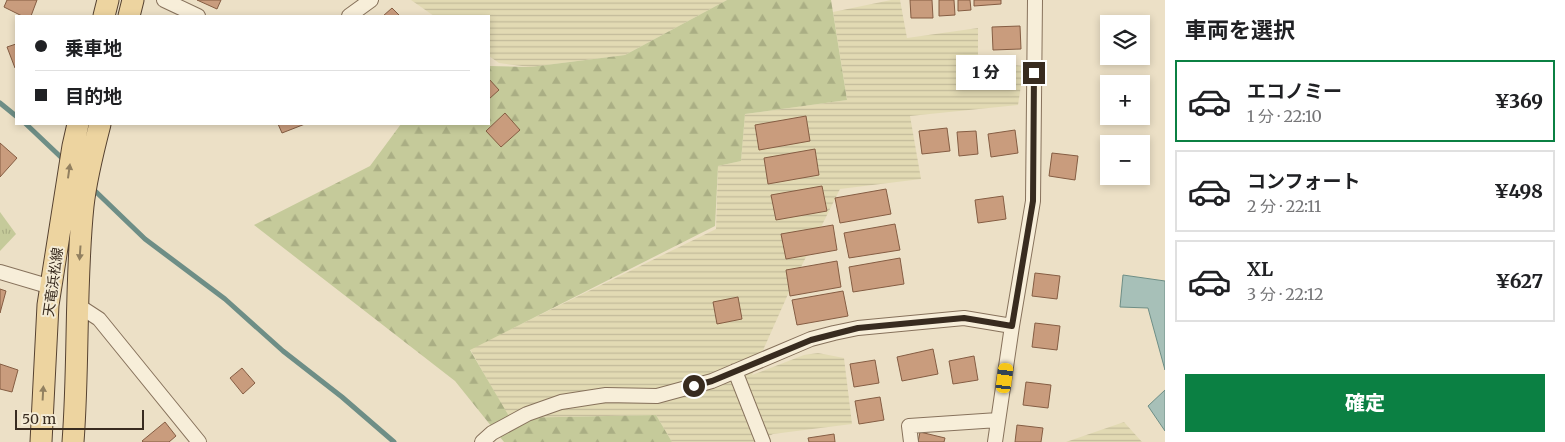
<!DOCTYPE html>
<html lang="ja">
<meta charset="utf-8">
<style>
:root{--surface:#fff;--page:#f6f6f6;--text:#202124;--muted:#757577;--line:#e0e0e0;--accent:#0b8043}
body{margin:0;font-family:Merriweather,"Noto Sans JP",serif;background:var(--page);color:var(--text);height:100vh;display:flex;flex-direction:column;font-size:19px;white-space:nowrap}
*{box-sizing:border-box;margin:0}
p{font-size:16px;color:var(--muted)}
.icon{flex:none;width:28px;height:28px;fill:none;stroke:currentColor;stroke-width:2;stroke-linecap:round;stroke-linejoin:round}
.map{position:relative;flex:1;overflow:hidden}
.sheet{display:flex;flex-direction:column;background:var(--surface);width:400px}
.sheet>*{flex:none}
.banner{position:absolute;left:15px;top:15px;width:475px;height:110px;border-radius:0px;box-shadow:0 2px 8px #0003;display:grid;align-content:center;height:110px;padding:0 20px;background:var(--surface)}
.buttons{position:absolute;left:1100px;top:15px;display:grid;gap:10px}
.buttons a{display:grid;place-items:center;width:50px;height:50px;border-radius:0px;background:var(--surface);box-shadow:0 2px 8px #0003;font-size:25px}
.scale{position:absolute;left:15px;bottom:12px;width:129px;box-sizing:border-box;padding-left:5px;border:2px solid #382b1f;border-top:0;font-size:14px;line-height:18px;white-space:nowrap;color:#382b1f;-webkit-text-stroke:4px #f4ebd5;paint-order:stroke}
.end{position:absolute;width:22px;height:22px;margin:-11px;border:6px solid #382b1f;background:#fff;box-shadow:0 0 0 2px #fff}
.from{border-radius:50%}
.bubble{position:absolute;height:35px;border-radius:0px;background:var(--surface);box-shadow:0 2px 8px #0003;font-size:16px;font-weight:800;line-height:35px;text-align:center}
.car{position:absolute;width:15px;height:30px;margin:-15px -8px;border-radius:6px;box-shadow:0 0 4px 1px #0007;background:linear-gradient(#f5c518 24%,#345 0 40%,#f5c518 0 76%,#345 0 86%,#f5c518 0)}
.banner b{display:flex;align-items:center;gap:18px;height:48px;font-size:19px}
.banner b+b{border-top:1px solid var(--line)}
.banner i{width:12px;height:12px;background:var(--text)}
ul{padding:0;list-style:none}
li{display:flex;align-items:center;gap:15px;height:82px;margin:0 10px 8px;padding:0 10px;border:2px solid var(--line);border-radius:0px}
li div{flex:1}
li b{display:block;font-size:19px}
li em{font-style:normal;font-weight:800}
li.on{border-color:var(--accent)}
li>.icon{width:45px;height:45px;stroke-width:1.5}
h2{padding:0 20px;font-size:22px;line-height:60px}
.button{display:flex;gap:10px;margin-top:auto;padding:10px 20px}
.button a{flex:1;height:58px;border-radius:0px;background:var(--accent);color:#fff;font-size:20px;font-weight:800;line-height:58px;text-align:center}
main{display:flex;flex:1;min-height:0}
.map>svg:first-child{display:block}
.farmland{fill:url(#farmland-rules)}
.grass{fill:url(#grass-tufts)}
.forest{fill:url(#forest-firs)}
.water{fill:#a7c0b8;stroke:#6e8e86}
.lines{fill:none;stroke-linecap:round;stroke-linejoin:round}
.stream{stroke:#6e8e86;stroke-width:5}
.building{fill:#c99c7d;stroke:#855d43}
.minor-casing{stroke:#87725c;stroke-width:16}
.primary-casing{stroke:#554130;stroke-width:23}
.minor{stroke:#f7eed9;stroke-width:14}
.primary{stroke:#edd4a0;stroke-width:21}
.oneway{fill:#928060}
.route{stroke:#382b1f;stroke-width:6}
.labels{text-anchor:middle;stroke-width:4;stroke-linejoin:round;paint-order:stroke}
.street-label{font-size:14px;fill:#382b1f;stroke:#f4ebd5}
</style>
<main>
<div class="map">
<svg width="1165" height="442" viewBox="0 0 1165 442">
<defs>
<pattern id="farmland-rules" width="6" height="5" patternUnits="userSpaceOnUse" patternTransform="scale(1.25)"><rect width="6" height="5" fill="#e2dab3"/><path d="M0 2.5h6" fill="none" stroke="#c3bb9a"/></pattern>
<pattern id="grass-tufts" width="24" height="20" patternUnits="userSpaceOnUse" patternTransform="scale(1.25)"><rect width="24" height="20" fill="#c5ca9a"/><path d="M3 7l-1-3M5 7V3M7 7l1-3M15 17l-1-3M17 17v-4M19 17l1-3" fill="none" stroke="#aaae84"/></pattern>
<pattern id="forest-firs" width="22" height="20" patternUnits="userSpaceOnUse" patternTransform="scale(1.25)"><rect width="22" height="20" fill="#c5ca9a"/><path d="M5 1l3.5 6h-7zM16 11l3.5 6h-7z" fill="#aaae84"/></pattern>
</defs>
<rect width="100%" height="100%" fill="#ece0c6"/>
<!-- farmland -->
<path class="farmland" d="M 411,0 L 727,0 L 625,55 L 530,67 L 499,63 L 489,56 L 489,16 L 434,16 Z
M 891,0 L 900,0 L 907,38 L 978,28 L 978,62 L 1024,66 L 1018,105 L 910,116 L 921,179 L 840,189 L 793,283 L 752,375 L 804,355 L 818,353 L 844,358 L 852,424 L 773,434 L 757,442 L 672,442 L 656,415 L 509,418 L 470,349 L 716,229 L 718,166 L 741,161 L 745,114 L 847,100 L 833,12 Z
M 1124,422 L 1142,442 L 1066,442 Z"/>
<!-- grass -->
<path class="grass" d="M 0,212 L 16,234 L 0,251 Z"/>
<!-- forest -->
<path class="forest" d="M 727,0 L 831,0 L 847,100 L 745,114 L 741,161 L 718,166 L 715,226 L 470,350 L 510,418 L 656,415 L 672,442 L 504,442 L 455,381 L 254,225 L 370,166 L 401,124 L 489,124 L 489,66 L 530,67 L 625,55 Z"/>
<!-- water -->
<path class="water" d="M 1123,275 L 1165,281 L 1165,370 L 1148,308 L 1120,307 Z
M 1165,390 L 1165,431 L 1148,406 Z"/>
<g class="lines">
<!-- stream -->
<path class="stream" d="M 0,103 L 16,116
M 26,124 L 65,161
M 91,187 L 145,239 L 225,299 L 283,351 L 342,397 L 394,442"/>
</g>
<!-- building -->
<path class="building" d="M 7,0 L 37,0 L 31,16 L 22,16 L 4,7 Z
M 197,0 L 221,0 L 217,9 Z
M 910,0 L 932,0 L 933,18 L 911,18 Z
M 939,0 L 954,0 L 955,15 L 939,16 Z
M 958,0 L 970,0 L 971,10 L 958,11 Z
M 974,0 L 1001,0 L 1001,4 L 974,6 Z
M 392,8 L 400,16 L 383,16 Z
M 1020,26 L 1021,49 L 993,50 L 992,27 Z
M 16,44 L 16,67 L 15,68 L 7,47 Z
M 489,79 L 499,90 L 489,99 Z
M 505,113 L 520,130 L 501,147 L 486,131 Z
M 806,116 L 810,141 L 759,150 L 755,125 Z
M 278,124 L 305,124 L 282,133 Z
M 947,128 L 950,151 L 922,154 L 919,131 Z
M 1015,130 L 1018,153 L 991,157 L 988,134 Z
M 976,131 L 978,154 L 959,156 L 957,132 Z
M 0,143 L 17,158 L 0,177 Z
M 815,149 L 819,175 L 768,184 L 764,158 Z
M 1052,153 L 1078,156 L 1075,180 L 1049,176 Z
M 822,186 L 827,211 L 776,220 L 771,195 Z
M 886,189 L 891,214 L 840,223 L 835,198 Z
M 1003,196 L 1006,219 L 978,223 L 975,200 Z
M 895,224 L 900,250 L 849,258 L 844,233 Z
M 833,225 L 837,250 L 786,259 L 781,234 Z
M 900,258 L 904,284 L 853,292 L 849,267 Z
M 837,261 L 841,287 L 790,296 L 786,270 Z
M 1035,273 L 1060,276 L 1057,299 L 1032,296 Z
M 0,289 L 6,291 L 0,313 Z
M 843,291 L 848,316 L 797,325 L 792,300 Z
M 738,297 L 742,319 L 717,324 L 713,302 Z
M 1035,323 L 1060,326 L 1057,350 L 1032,347 Z
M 933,349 L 938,374 L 902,381 L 897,357 Z
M 974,356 L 978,380 L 953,384 L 949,361 Z
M 875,360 L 879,383 L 854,387 L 850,364 Z
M 0,364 L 18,370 L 12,392 L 0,389 Z
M 242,368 L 255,383 L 243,394 L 230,378 Z
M 1026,382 L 1051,385 L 1048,408 L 1023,405 Z
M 880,397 L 884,420 L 859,424 L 855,401 Z
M 165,422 L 176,436 L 169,442 L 143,442 L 142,441 Z
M 1017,425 L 1043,428 L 1041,442 L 1015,442 Z
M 920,432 L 945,438 L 944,442 L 918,442 Z
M 834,434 L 835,442 L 809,442 L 808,438 Z"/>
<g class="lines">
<defs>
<path id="minor" d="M 164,0 L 198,16
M 349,16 L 371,0
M 0,272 L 51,287
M 76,304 L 99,319 L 199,442
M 735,371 L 763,442
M 482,442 L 492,433 L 527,414 L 561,402 L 606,395 L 657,396 L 712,381 L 811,339 L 834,333 L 858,328 L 964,318 L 1012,326
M 911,442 L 909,426 L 998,420
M 995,442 L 1012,326 L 1033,201 L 1035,0"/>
<path id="primary" d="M 104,16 L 108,0
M 129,16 L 133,0
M 41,442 L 48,305 L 73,146 L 78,124
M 73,442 C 79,363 75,284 83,206 C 86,178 93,151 100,124"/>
</defs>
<!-- minor casing -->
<use href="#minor" class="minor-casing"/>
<!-- primary casing -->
<use href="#primary" class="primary-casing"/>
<!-- minor -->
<use href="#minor" class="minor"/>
<!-- primary -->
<use href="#primary" class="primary"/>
</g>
<!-- one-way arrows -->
<defs><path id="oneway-solid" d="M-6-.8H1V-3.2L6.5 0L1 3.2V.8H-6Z" transform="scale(1.25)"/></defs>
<g class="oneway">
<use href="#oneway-solid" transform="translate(69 171) rotate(-82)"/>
<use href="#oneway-solid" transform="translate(80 253) rotate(94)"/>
<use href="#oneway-solid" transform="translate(43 393) rotate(-87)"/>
</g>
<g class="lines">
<!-- route -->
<path class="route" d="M 694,386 L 712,381 L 811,340 L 858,328 L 964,318 L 1012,326 L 1033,201 L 1034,73"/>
</g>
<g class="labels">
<!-- street labels -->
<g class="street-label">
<text transform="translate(53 282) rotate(-82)" y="5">天竜浜松線</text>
</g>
</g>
</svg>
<div class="buttons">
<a><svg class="icon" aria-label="layers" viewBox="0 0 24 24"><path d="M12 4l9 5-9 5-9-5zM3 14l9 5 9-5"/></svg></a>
<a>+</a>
<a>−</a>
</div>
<div class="scale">50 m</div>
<i class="end from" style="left:694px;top:386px"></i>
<i class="end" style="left:1034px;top:73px"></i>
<div class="bubble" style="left:956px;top:55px;width:60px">1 分</div>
<i class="car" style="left:1005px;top:378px;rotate:7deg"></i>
<div class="banner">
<b><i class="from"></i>乗車地</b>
<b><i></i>目的地</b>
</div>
</div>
<section class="sheet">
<h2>車両を選択</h2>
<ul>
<li class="on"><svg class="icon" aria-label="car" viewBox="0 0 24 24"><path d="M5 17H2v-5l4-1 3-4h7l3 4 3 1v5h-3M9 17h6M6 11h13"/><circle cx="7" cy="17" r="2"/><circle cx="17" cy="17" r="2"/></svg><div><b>エコノミー</b><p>1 分 · 22:10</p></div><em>¥369</em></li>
<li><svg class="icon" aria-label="car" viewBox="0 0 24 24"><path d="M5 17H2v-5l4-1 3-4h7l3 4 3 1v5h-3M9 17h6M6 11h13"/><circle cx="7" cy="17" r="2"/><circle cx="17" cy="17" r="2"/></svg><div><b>コンフォート</b><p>2 分 · 22:11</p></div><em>¥498</em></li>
<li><svg class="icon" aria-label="car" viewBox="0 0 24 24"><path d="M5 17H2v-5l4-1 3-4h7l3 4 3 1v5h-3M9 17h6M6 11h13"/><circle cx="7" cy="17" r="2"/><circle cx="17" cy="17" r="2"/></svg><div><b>XL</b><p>3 分 · 22:12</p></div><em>¥627</em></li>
</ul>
<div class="button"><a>確定</a></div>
</section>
</main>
